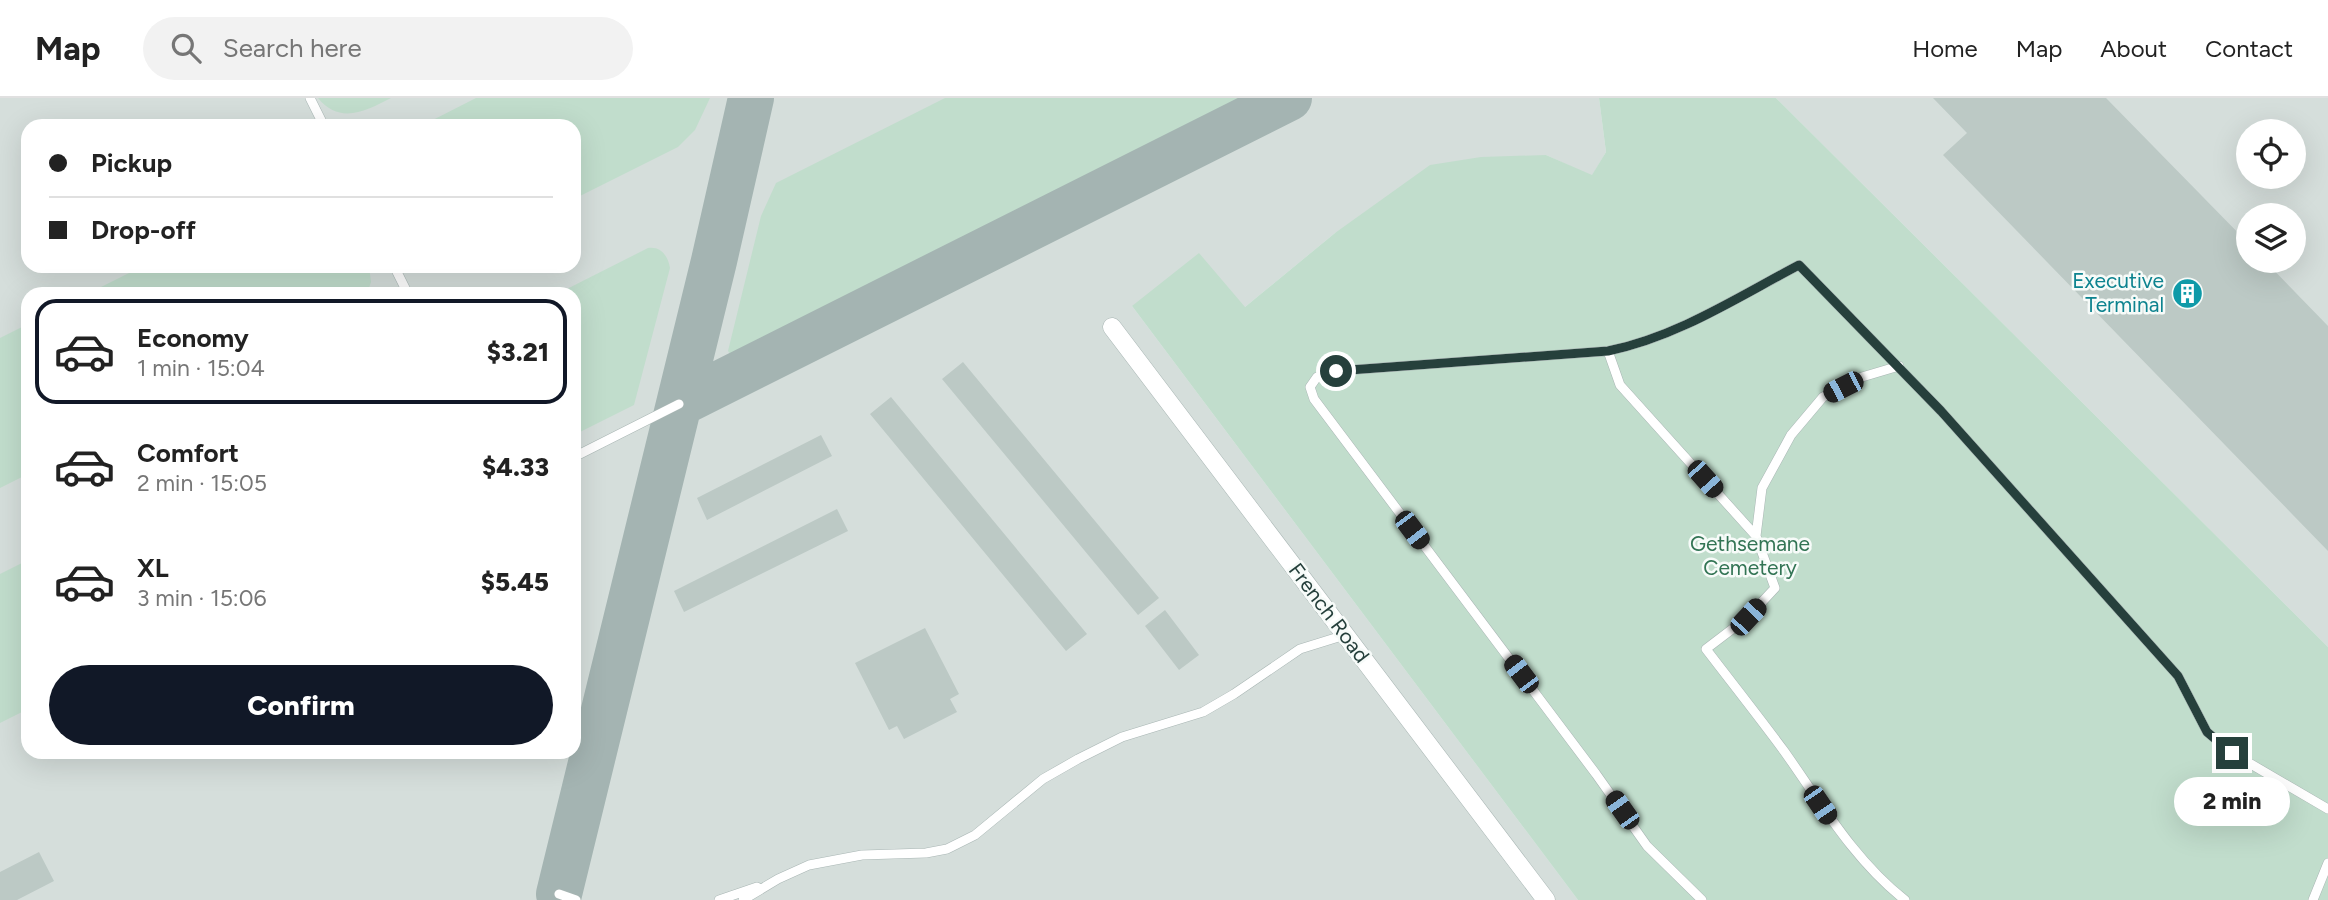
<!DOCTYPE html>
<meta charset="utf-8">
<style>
:root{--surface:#fff;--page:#f2f2f2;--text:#222;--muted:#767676;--line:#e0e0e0;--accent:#111827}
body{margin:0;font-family:Figtree,sans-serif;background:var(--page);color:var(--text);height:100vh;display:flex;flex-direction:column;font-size:26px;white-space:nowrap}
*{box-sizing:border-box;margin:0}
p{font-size:23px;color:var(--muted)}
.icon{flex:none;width:38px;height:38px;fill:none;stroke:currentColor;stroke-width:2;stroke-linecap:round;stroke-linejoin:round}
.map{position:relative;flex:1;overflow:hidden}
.side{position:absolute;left:21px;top:189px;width:560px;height:472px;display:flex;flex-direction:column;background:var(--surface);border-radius:21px;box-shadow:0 7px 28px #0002}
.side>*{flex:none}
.top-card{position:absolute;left:21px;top:21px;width:560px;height:154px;border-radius:21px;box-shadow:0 7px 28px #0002;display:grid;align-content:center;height:154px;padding:0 28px;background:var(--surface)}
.fabs{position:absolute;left:2236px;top:21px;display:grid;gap:14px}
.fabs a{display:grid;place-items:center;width:70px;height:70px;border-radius:50%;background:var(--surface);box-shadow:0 7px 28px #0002;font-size:35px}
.end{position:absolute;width:32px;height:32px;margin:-16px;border:9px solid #26403c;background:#fff;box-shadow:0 0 0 4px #fff}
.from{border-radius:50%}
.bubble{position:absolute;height:49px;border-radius:24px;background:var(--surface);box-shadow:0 7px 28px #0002;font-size:23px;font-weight:800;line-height:49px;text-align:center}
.car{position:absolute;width:21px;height:42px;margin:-21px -10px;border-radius:9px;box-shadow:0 0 5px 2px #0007;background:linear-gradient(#222 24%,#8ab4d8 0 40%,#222 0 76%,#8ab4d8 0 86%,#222 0)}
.top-card b{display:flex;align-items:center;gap:24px;height:66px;font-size:26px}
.top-card b+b{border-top:2px solid var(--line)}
.top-card i{width:18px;height:18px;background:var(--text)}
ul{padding:12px 0 0;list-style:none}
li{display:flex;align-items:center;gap:21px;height:105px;margin:0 14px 10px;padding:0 14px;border:4px solid transparent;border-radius:21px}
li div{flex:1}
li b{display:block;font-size:26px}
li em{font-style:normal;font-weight:800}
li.active{border-color:var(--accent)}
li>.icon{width:63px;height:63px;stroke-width:1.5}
.primary-button{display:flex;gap:14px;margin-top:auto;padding:14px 28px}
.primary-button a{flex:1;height:80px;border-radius:42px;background:var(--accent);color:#fff;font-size:28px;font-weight:800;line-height:80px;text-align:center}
header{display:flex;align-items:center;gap:42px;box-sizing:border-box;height:98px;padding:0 35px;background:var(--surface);border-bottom:2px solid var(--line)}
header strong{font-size:33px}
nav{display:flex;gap:38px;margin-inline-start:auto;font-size:24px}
.search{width:490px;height:63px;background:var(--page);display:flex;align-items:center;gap:18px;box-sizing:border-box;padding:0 24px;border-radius:38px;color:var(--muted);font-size:26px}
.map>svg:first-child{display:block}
.built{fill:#d5dedb;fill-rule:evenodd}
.green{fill:#c1ddcc}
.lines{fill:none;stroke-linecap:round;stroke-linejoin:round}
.taxiway{stroke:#a4b4b2;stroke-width:46}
.building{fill:#bcc9c5}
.service-casing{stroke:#a9b6b4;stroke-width:10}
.minor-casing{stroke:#a9b6b4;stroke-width:19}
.service{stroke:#fff;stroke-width:9}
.minor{stroke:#fff;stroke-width:18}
.route{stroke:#26403c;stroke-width:9}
.labels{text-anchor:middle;stroke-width:5;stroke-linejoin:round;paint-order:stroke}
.culture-label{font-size:21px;fill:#0d838f;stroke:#f7fbf9;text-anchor:end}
.park-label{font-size:21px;fill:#327454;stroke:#f7fbf9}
.street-label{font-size:21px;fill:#26403c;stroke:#f7fbf9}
</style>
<header>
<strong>Map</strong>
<div class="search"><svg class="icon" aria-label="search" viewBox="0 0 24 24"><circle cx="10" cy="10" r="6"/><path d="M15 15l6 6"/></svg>Search here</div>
<nav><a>Home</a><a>Map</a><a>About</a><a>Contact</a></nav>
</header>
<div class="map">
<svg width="2328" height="802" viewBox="0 0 2328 802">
<rect width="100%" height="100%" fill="#e6eeec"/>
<!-- built -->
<path class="built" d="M 0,0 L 1599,0 L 1606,54 L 1592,78 L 1546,57 L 1335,135 L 1245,209 L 1132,208 L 1578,802 L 0,802 ZM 28,28 L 574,28 L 574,168 L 28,168 ZM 28,196 L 574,196 L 574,654 L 28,654 Z
M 1776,0 L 2328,0 L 2328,549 ZM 2249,33 L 2294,33 L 2294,79 L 2249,79 ZM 2249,117 L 2294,117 L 2294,163 L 2249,163 Z"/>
<!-- green -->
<path class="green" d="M 318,0 L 391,0 C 366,13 340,27 318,0 Z
M 476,0 L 710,0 L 695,32 L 678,49 L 574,101 L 574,28 L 421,28 Z
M 945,0 L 1245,0 L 731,257 L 728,253 L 761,118 L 776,85 Z
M 1599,0 L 1776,0 L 2328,549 L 2328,802 L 1578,802 L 1132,208 L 1199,155 L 1245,209 L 1335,135 L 1430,67 L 1481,59 L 1546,57 L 1592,77 L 1606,54 Z
M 648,150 C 661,148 668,158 670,170 L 634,307 L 574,337 L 574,196 L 557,196 Z
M 143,168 L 369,168 L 371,184 L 367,196 L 87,196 Z
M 28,226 L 28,376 L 0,390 L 0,240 Z
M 28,462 L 28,611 L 0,625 L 0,476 Z"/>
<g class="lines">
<!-- taxiway -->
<path class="taxiway" d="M 679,306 L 1289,0
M 559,796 L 714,163 L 751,0"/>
</g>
<!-- building -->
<path class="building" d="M 1933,0 L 2106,0 L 2249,146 L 2249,163 L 2265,163 L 2328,228 L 2328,453 L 1943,57 L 1967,35 Z
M 963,264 L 1159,500 L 1138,517 L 942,281 Z
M 891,299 L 1087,536 L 1066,553 L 870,316 Z
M 821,337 L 832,358 L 707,422 L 697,400 Z
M 837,411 L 848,433 L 684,514 L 674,493 Z
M 1165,512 L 1199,557 L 1179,572 L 1145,528 Z
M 925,530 L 959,596 L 950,601 L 957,614 L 904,641 L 897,628 L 889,632 L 855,565 Z
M 39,754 L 54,783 L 17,802 L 0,802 L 0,774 Z"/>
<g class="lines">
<defs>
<path id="service" d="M 310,0 L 324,28
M 394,168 L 408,196
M 1608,253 L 1620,287 L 1756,438 L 1775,490 L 1748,519 L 1706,551 C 1732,585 1759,619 1784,653 C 1821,705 1854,762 1905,802
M 574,359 L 679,306
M 1756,438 L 1762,390 L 1791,337 L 1823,299 L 1862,279 L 1899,268
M 559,796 L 576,802
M 719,802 L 757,789
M 743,802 L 778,781 L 809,767 L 862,757 L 926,755 L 947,751 L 975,737 L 1043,681 L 1078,661 L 1122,639 L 1203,614 L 1234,596 L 1300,551 L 1345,537
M 1702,802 L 1647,748 L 1596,676 L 1314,301 L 1310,289 L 1317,279 L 1336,273 L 1608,253 C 1677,239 1738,199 1799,167 L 1941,313 L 2178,578 L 2207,634 L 2232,655 L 2328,711
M 2313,802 L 2328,765"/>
<path id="minor" d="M 1112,229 L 1546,802"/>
</defs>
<!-- service casing -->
<use href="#service" class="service-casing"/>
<!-- minor casing -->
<use href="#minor" class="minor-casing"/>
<!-- service -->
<use href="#service" class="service"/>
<!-- minor -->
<use href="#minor" class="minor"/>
</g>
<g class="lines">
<!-- route -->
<path class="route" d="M 1336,273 L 1608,253 C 1677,239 1738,199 1799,167 L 1941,313 L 2178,578 L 2207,634 L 2232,655"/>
</g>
<!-- icons -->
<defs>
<symbol id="building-disc" viewBox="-11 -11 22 22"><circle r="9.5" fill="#0f9aa8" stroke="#f7fbf9"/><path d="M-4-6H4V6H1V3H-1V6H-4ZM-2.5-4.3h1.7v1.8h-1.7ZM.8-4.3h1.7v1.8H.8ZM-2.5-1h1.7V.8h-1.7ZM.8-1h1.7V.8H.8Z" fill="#fff"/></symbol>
</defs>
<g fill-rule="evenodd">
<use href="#building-disc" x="2170" y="178" width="35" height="35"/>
</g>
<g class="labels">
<!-- culture labels -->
<g class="culture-label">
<text x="2164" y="190">Executive<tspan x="2164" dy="24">Terminal</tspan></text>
</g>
<!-- park labels -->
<g class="park-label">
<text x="1750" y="453">Gethsemane<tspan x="1750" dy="24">Cemetery</tspan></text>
</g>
<!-- street labels -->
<g class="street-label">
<text transform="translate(1329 515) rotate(53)" y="7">French Road</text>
</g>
</g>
</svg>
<div class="fabs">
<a><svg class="icon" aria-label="locate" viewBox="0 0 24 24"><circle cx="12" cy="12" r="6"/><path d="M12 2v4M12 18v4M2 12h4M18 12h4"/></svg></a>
<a><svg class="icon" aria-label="layers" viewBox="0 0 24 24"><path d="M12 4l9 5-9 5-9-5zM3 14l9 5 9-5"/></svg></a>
</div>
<i class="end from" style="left:1336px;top:273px"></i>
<i class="end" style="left:2232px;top:655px"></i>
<div class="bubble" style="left:2174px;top:679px;width:116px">2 min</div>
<i class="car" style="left:1843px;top:289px;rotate:243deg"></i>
<i class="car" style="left:1705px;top:381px;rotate:138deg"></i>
<i class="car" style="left:1412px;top:432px;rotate:143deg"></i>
<i class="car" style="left:1748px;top:519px;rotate:43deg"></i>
<i class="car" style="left:1521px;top:576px;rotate:323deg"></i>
<i class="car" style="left:1820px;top:707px;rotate:146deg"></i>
<i class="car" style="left:1622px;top:712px;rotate:325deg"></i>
<div class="top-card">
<b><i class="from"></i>Pickup</b>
<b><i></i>Drop-off</b>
</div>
<section class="side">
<ul>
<li class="active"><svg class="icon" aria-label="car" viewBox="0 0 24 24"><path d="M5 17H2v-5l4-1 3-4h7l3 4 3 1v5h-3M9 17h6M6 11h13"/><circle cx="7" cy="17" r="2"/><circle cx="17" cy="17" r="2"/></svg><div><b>Economy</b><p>1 min · 15:04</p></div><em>$3.21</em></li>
<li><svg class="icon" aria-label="car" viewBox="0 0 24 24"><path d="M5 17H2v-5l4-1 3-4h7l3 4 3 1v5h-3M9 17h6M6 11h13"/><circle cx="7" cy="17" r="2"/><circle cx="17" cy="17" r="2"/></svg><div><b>Comfort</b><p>2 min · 15:05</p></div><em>$4.33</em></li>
<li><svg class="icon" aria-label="car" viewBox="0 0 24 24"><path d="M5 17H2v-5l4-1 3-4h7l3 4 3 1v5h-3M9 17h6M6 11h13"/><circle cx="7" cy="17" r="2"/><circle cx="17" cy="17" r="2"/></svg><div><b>XL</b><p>3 min · 15:06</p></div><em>$5.45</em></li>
</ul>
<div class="primary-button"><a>Confirm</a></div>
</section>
</div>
